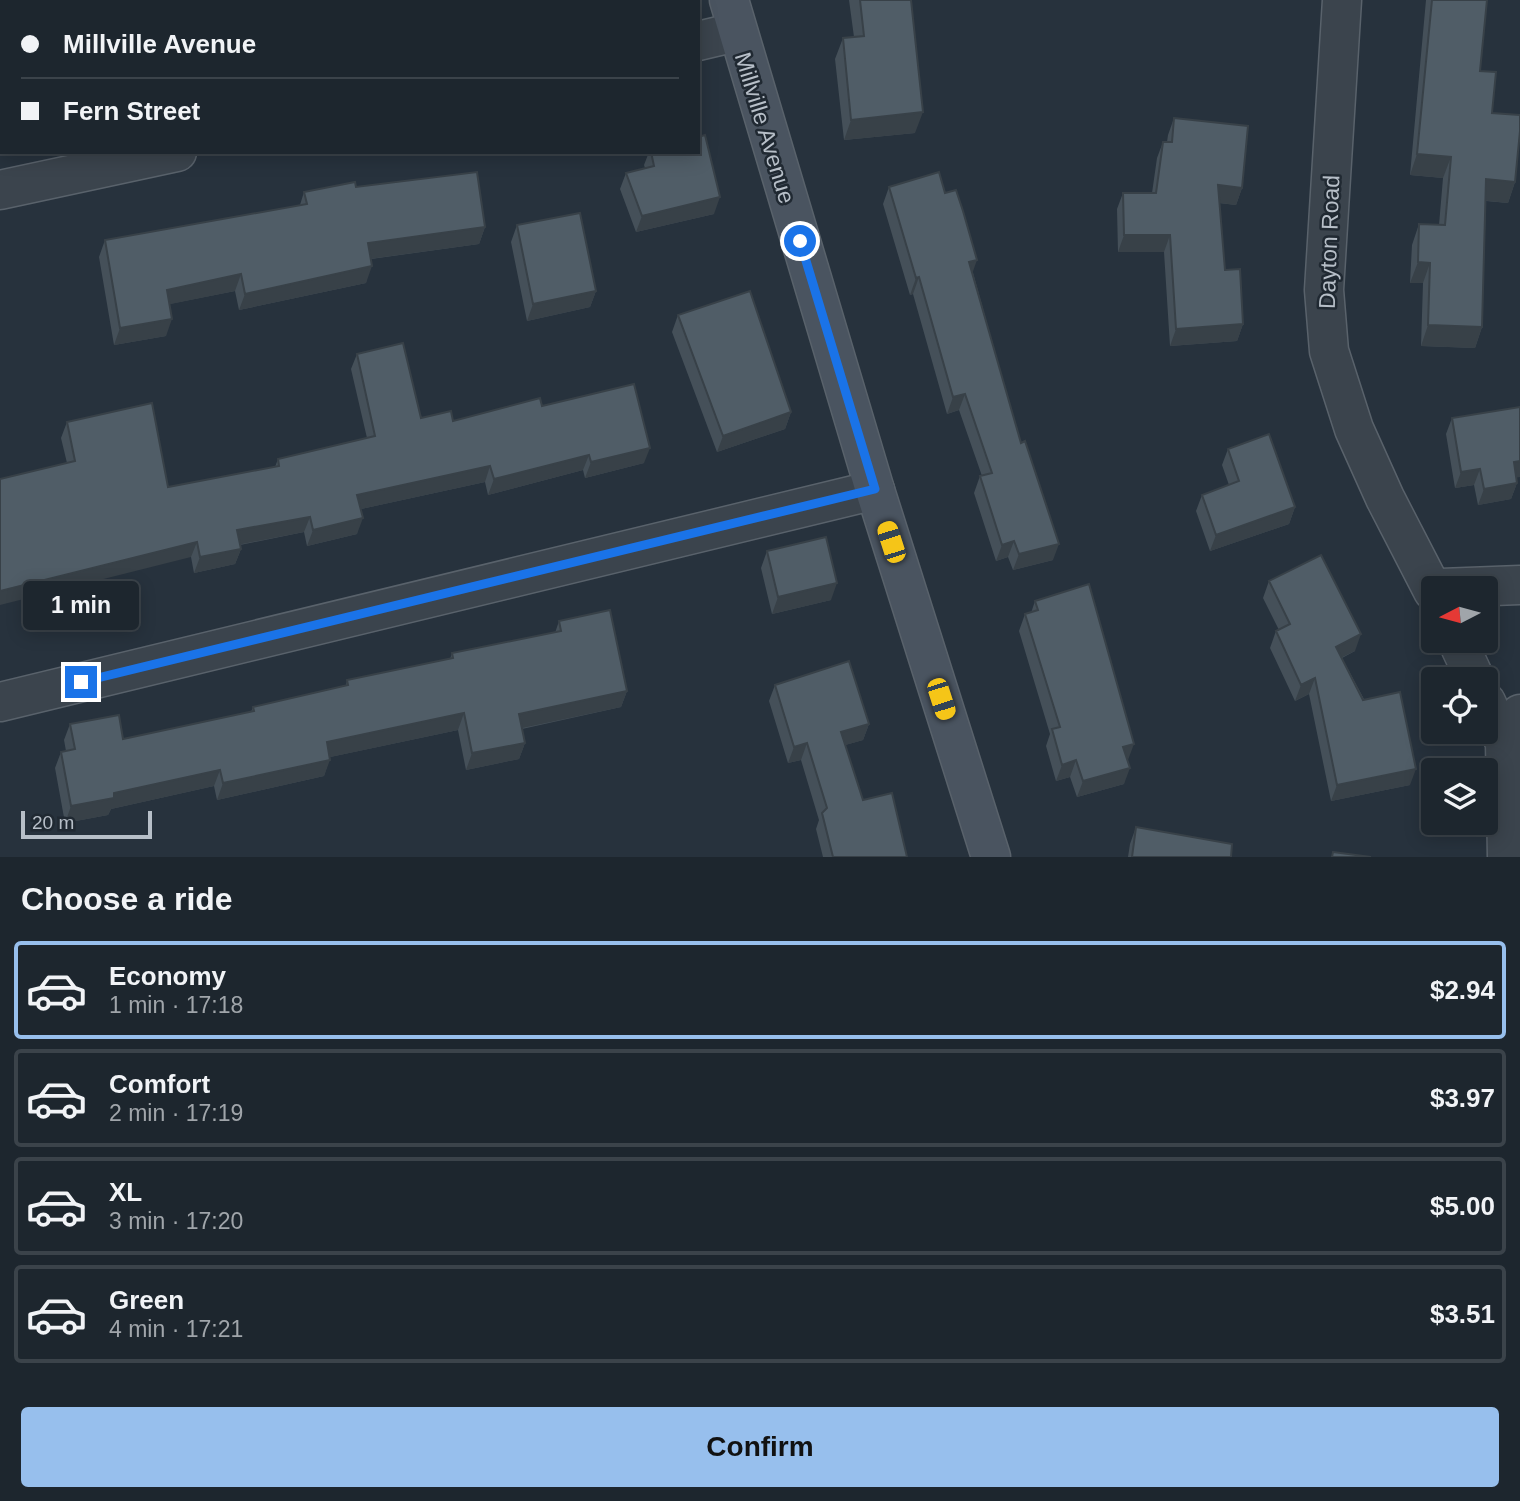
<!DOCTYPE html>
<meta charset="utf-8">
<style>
:root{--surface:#1d262e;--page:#2a323a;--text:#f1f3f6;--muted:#a0a5aa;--line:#3b434a;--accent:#97bfed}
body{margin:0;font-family:Arial,sans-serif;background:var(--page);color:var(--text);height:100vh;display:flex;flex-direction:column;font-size:26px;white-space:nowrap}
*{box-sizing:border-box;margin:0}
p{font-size:23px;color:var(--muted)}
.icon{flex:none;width:38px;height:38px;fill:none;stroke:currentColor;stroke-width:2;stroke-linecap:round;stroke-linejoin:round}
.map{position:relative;height:857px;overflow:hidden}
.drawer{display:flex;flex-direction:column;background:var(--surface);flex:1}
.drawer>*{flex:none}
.top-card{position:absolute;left:0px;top:0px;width:700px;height:154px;box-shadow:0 4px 18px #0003,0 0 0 2px var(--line);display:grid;align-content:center;height:154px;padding:0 21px;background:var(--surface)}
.needle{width:46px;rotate:264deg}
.fabs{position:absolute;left:1421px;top:576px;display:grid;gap:14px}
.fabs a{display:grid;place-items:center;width:77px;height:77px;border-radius:7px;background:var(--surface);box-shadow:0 4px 18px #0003,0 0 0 2px var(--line);font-size:35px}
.scale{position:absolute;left:21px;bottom:18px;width:131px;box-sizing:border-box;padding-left:7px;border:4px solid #b7bfc8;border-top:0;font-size:19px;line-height:24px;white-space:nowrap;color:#b7bfc8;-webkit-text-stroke:5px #202932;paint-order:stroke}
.end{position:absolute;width:32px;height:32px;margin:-16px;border:9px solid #1a73e8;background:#fff;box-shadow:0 0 0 4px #fff}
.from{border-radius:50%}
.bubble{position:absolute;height:49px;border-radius:7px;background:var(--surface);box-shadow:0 4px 18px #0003,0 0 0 2px var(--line);font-size:23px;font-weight:800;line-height:49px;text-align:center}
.car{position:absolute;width:21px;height:42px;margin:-21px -10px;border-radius:9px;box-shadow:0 0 5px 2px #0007;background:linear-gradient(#f5c518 24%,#345 0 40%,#f5c518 0 76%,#345 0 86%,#f5c518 0)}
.top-card b{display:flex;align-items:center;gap:24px;height:66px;font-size:26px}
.top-card b+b{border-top:2px solid var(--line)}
.top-card i{width:18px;height:18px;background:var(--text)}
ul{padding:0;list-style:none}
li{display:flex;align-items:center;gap:21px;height:98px;margin:0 14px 10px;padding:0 7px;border:4px solid var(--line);border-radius:7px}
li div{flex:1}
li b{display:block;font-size:26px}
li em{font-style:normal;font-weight:800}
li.on{border-color:var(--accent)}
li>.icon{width:63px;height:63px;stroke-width:1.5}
h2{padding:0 21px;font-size:32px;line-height:84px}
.action{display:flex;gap:14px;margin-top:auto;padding:14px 21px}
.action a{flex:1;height:80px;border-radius:7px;background:var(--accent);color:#111;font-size:28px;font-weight:800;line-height:80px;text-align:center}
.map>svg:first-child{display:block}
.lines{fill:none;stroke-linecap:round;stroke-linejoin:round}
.street-casing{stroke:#59626b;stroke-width:41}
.secondary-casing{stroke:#59626b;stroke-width:41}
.street{stroke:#3b444d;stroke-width:38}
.secondary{stroke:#4a5460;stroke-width:38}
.wall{fill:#455059}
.shaded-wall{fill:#384148}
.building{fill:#505d67;stroke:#384148;stroke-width:2}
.route{stroke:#1a73e8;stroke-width:9}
.labels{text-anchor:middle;stroke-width:5;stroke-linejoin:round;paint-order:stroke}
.street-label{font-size:23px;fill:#b7bfc8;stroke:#202932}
</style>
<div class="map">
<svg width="1520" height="857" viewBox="0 0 1520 857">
<rect width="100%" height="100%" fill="#27323d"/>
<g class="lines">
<defs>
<path id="street" d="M 1342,0 L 1324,290 L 1329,351 L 1354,429 L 1385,498 L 1433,591
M 698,41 L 736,32
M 0,190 L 177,152
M 1441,588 L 1520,585
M 1457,640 L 1475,679
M 0,702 L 875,490
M 1486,702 L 1505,743
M 1507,857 L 1505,743 L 1520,714"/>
<path id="secondary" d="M 729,0 L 875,490 L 991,857"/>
</defs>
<!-- street casing -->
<use href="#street" class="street-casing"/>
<!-- secondary casing -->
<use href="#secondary" class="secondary-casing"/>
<!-- street -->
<use href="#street" class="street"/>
<!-- secondary -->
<use href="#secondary" class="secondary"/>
</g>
<!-- wall -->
<path class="wall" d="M 51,0 L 161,0 L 161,2 L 51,2 Z
M 849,0 L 911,0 L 915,133 L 844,140 L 835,59 L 843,38 L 854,37 Z
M 1426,0 L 1487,0 L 1480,71 L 1492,113 L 1515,182 L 1508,203 L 1486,201 L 1482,327 L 1475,348 L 1421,346 L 1423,283 L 1410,283 L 1412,245 L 1419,224 L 1439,225 L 1443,178 L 1410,175 Z
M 1174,118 L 1242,188 L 1236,205 L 1219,203 L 1225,270 L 1243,324 L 1237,341 L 1170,346 L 1164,252 L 1118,252 L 1117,209 L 1123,193 L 1152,193 L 1157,158 L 1163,142 L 1167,142 L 1168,135 Z
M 649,152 L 698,152 L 714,214 L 636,232 L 620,189 L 626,173 L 645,168 L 644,165 Z
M 356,187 L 485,227 L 479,244 L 371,259 L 366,283 L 239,310 L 235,291 L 169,304 L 166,336 L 114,345 L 99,257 L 105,240 L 300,205 L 304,192 Z
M 889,187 L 973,273 L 1053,560 L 1013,570 L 1008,557 L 996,561 L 974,493 L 980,476 L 982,476 L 959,410 L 947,414 L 913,294 L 910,295 L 883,204 Z
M 517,225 L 596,291 L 590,307 L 527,321 L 511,242 Z
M 678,315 L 791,412 L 785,429 L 717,452 L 672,332 Z
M 357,354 L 421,418 L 453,421 L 542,406 L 644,463 L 585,478 L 583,470 L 488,495 L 485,482 L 361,509 L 357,534 L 307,546 L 304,532 L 240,545 L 241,549 L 235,564 L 194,573 L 191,557 L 67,463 L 61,438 L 67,422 L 168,487 L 275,467 L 278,459 L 367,438 L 351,369 Z
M 1520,407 L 1520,477 L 1516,477 L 1517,483 L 1511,499 L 1478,505 L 1474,485 L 1455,488 L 1446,434 L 1452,418 Z
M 1228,449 L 1295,507 L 1289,524 L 1210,551 L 1196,511 L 1202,495 L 1229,485 L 1222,465 Z
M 767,551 L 831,600 L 772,614 L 761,568 Z
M 1269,581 L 1355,651 L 1342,658 L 1410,785 L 1331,801 L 1309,694 L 1295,701 L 1270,648 L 1276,631 L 1279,630 L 1263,598 Z
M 1035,601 L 1127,760 L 1124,784 L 1077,797 L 1070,777 L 1056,781 L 1046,746 L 1050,734 L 1019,631 L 1025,614 L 1031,613 Z
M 559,621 L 627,691 L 621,707 L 522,729 L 525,743 L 519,759 L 466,770 L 458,730 L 330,757 L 324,776 L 217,800 L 214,786 L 111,809 L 108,815 L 65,823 L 55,768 L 61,752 L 66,751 L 64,740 L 70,724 L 123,739 L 251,712 L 253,707 L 346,685 L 347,680 L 450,659 L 452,653 L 555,633 Z
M 775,685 L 869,724 L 863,740 L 845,745 L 863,800 L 907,857 L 823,857 L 816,829 L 819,820 L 801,760 L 788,763 L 769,701 Z
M 1136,827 L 1231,857 L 1128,857 L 1130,844 Z"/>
<!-- shaded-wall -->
<path class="shaded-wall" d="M 58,0 L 87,0 L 87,2 L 58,2 Z
M 442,0 L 451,0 L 451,2 L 432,2 Z
M 0,90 L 2,90 L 2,106 L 0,106 Z
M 923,112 L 915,133 L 844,140 L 851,120 Z
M 1417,154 L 1451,157 L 1443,178 L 1410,175 Z
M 1486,179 L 1515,182 L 1508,203 L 1479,200 Z
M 1218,185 L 1242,188 L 1236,205 L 1212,202 Z
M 720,197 L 714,214 L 636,232 L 642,216 Z
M 485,227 L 479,244 L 362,260 L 368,243 Z
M 1124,235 L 1170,235 L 1164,252 L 1118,252 Z
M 977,260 L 971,277 L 969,262 Z
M 1418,262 L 1430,263 L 1423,283 L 1410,283 Z
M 372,266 L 366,283 L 239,310 L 245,294 Z
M 241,274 L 235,291 L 161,306 L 167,290 Z
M 919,277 L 913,294 L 910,295 L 916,278 Z
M 596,291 L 590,307 L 527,321 L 533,304 Z
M 172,319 L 166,336 L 114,345 L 120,328 Z
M 1243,324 L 1237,341 L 1170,346 L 1176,329 Z
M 1428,325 L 1482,327 L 1475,348 L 1421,346 Z
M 965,394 L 959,410 L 947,414 L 953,397 Z
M 791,412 L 785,429 L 717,452 L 723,436 Z
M 650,448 L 644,463 L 585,478 L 591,462 Z
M 589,455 L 583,470 L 488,495 L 494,479 Z
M 1520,461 L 1520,477 L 1508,479 L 1514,462 Z
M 490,466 L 485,482 L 352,511 L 357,495 Z
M 1480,469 L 1474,485 L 1455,488 L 1461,472 Z
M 1517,483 L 1511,499 L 1478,505 L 1484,489 Z
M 1295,507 L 1289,524 L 1210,551 L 1216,535 Z
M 310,517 L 304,532 L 232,546 L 237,530 Z
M 363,518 L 357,534 L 307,546 L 313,530 Z
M 1014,541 L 1008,557 L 996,561 L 1002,545 Z
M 197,542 L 191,557 L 0,605 L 0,591 Z
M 1059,544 L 1053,560 L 1013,570 L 1019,554 Z
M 241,549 L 235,564 L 194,573 L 200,557 Z
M 837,583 L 831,600 L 772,614 L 778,597 Z
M 1361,634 L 1355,651 L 1330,663 L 1336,647 Z
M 1315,678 L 1309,694 L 1295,701 L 1301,685 Z
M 627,691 L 621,707 L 513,730 L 519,714 Z
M 464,713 L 458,730 L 321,759 L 327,742 Z
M 869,724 L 863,740 L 835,748 L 841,732 Z
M 525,743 L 519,759 L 466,770 L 472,753 Z
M 807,743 L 801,760 L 788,763 L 794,747 Z
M 1134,744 L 1128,760 L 1123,747 Z
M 330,760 L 324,776 L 217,800 L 223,783 Z
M 1076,760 L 1070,777 L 1056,781 L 1062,765 Z
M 1130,768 L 1124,784 L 1077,797 L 1083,781 Z
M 1416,769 L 1410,785 L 1331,801 L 1337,785 Z
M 220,770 L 214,786 L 111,809 L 108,815 L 65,823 L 71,806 L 114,793 Z"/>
<!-- building -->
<path class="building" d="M 92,0 L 161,0 L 161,2 L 92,2 Z
M 255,0 L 442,0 L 432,2 L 256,2 Z
M 860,0 L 911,0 L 923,112 L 851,120 L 843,38 L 864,36 Z
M 1432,0 L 1487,0 L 1480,71 L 1496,72 L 1492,113 L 1520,115 L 1520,131 L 1515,182 L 1486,179 L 1482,327 L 1428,325 L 1430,263 L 1418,262 L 1419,224 L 1445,225 L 1451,157 L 1417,154 Z
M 2,14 L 2,90 L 0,90 L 0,15 Z
M 1174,118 L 1248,126 L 1242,188 L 1218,185 L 1225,270 L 1240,269 L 1243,324 L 1176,329 L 1170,235 L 1124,235 L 1123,193 L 1156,193 L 1163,142 L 1172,142 Z
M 705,135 L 720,197 L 642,216 L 626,173 L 654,166 L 651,152 L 698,152 L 698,137 Z
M 477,172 L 485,227 L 368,243 L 372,266 L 245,294 L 241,274 L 167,290 L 172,319 L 120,328 L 105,240 L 307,204 L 304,192 L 355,182 L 356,187 Z
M 939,172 L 945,193 L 956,190 L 963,211 L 977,260 L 969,262 L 1021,443 L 1025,441 L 1059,544 L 1019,554 L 1014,541 L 1002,545 L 980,476 L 992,473 L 965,394 L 953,397 L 919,277 L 916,278 L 889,187 Z
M 580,213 L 596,291 L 533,304 L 517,225 Z
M 750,291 L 791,412 L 723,436 L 678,315 Z
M 403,343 L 421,418 L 451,411 L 453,421 L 540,398 L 542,406 L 634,384 L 650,448 L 591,462 L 589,455 L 494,479 L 490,466 L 357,495 L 363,518 L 313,530 L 310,517 L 237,530 L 241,549 L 200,557 L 197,542 L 0,591 L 0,479 L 75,461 L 67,422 L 152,403 L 168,487 L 279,466 L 278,459 L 375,436 L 357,354 Z
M 1520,407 L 1520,461 L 1514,462 L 1517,483 L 1484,489 L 1480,469 L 1461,472 L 1452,418 Z
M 1269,434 L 1295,507 L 1216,535 L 1202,495 L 1239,481 L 1228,449 Z
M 826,537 L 837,583 L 778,597 L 767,551 Z
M 1321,555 L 1361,634 L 1336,647 L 1363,700 L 1400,692 L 1416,769 L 1337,785 L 1315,678 L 1301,685 L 1276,631 L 1290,624 L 1269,581 Z
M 1089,584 L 1134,744 L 1123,747 L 1130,768 L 1083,781 L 1076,760 L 1062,765 L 1052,729 L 1060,727 L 1025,614 L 1038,610 L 1035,601 Z
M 610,610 L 627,691 L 519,714 L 525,743 L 472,753 L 464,713 L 327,742 L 330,760 L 223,783 L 220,770 L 114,793 L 114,798 L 71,806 L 61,752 L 75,749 L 70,724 L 119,715 L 123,739 L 254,711 L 253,707 L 348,685 L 347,680 L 453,658 L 452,653 L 561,631 L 559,621 Z
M 849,661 L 869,724 L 841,732 L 863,800 L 892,793 L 907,857 L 833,857 L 822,813 L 827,808 L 807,743 L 794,747 L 775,685 Z
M 1136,827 L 1232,844 L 1231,857 L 1132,857 Z
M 1333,852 L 1371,857 L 1332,857 Z"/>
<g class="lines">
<!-- route -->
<path class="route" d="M 81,682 L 875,489 L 800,241"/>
</g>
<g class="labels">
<!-- street labels -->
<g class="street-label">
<text transform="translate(765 128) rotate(73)" y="8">Millville Avenue</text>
<text transform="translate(1329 242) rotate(-88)" y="8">Dayton Road</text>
</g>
</g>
</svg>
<div class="fabs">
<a><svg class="needle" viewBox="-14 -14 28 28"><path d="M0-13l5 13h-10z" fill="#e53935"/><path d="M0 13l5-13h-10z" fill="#a0a5aa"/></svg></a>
<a><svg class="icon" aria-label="locate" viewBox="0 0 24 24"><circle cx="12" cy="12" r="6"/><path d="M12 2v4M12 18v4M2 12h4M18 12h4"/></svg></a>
<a><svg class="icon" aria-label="layers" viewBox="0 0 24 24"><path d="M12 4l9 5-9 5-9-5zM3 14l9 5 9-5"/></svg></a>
</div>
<div class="scale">20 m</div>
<i class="end from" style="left:800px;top:241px"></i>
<i class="end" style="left:81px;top:682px"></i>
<div class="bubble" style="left:23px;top:581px;width:116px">1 min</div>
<i class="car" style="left:891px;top:542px;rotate:342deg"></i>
<i class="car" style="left:941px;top:699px;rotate:162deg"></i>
<div class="top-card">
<b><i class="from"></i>Millville Avenue</b>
<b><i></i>Fern Street</b>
</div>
</div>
<section class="drawer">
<h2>Choose a ride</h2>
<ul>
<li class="on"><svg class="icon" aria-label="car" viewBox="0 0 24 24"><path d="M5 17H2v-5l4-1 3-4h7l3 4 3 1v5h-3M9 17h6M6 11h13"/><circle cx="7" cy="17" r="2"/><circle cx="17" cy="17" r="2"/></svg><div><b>Economy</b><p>1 min · 17:18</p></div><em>$2.94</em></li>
<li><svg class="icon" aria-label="car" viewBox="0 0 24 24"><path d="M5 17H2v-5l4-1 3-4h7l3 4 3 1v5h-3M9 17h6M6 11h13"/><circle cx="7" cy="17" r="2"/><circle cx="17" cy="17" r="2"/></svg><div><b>Comfort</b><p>2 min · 17:19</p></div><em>$3.97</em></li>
<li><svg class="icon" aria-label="car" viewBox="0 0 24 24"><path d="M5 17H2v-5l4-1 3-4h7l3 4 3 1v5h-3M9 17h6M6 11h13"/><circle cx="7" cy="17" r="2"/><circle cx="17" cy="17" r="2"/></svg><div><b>XL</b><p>3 min · 17:20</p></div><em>$5.00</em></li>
<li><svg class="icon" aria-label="car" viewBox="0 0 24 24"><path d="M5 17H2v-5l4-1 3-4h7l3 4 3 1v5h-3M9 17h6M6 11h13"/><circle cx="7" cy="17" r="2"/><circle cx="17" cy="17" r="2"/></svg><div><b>Green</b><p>4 min · 17:21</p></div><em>$3.51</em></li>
</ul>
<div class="action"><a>Confirm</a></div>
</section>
